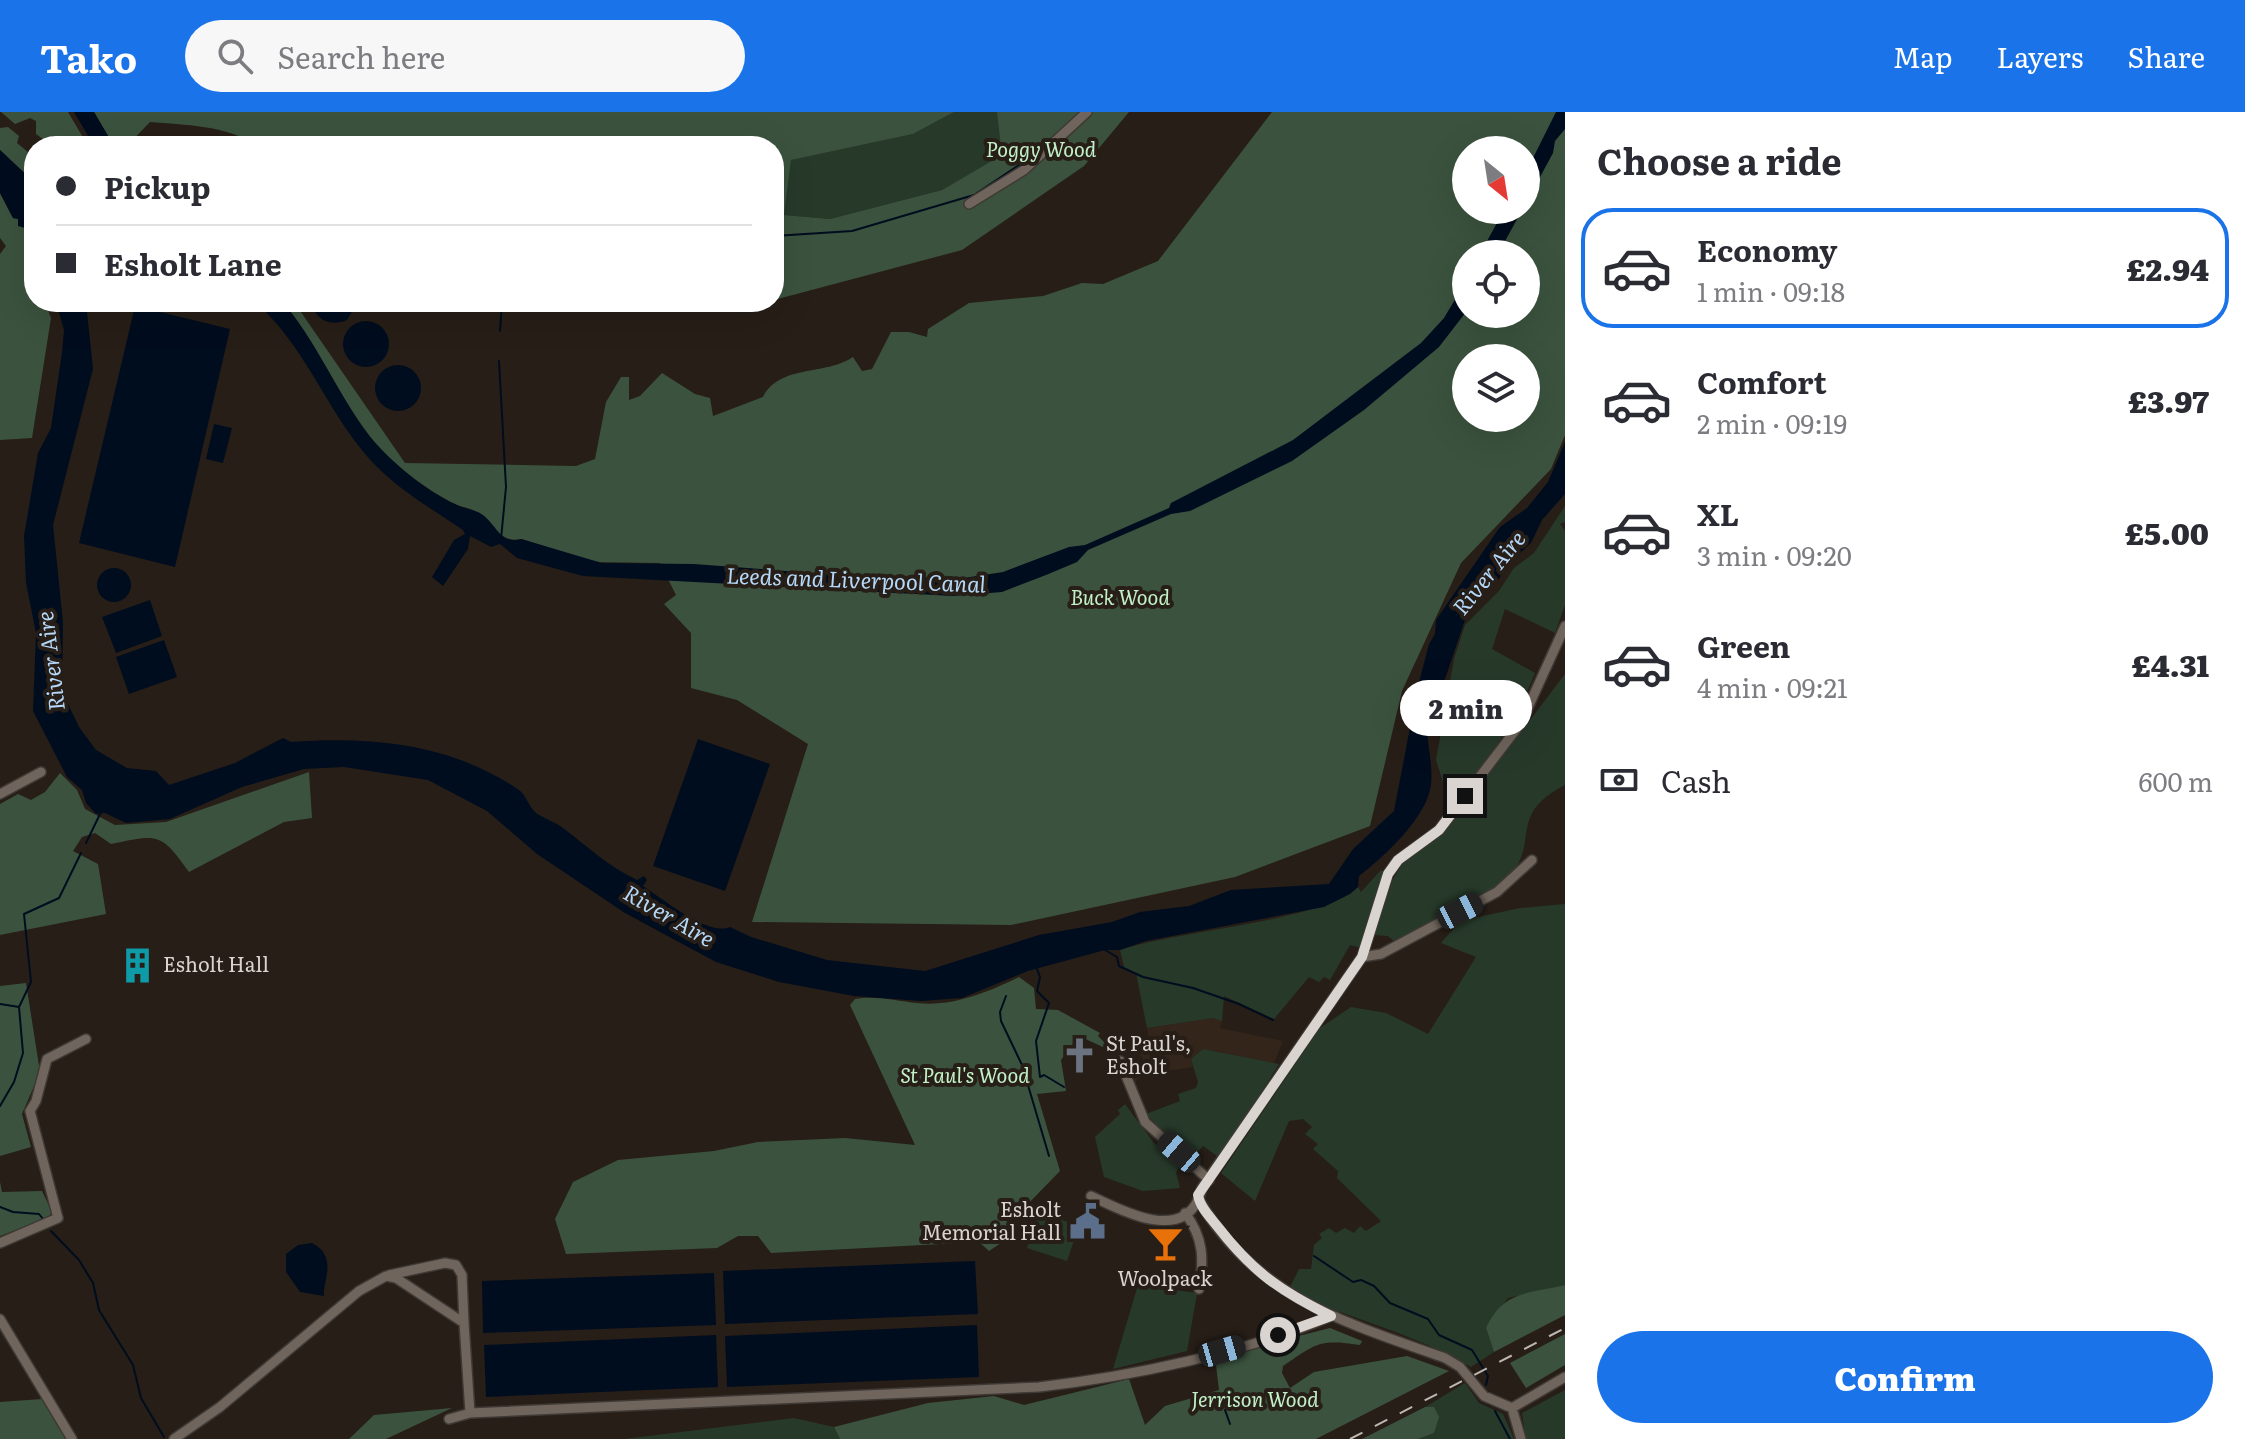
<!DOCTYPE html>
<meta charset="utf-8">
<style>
:root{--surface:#fff;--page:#f7f7f7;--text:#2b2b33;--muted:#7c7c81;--line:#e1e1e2;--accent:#1a73e8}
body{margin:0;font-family:Literata,serif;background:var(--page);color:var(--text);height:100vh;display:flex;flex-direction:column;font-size:30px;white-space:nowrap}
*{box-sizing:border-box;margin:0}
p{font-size:26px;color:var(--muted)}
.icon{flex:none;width:44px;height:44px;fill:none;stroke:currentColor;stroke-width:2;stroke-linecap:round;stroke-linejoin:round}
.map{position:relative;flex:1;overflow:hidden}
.drawer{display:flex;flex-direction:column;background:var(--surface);width:680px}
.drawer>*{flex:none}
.hud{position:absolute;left:24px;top:24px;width:760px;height:176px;border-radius:32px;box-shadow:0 8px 32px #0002;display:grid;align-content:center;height:176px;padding:0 32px;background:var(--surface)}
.needle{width:52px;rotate:150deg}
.fabs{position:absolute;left:1452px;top:24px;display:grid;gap:16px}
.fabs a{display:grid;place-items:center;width:88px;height:88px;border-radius:50%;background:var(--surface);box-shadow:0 8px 32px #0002;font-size:40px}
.end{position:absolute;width:36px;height:36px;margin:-18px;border:10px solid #d9d4cf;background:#111;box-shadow:0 0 0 4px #111}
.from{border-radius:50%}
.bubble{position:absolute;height:56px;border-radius:28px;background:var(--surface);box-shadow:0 8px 32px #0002;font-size:26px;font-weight:800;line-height:56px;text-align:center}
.car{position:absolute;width:24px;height:48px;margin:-24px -12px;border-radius:10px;box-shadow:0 0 6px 2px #0007;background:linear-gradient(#222 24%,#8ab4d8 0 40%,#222 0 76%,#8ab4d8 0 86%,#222 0)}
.hud b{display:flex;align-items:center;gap:28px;height:76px;font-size:30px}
.hud b+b{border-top:2px solid var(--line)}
.hud i{width:20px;height:20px;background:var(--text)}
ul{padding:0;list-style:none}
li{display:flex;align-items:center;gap:24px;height:120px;margin:0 16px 12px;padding:0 16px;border:4px solid transparent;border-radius:32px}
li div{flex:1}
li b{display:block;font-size:30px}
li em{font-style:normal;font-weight:800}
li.selected{border-color:var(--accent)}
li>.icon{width:72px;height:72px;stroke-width:1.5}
h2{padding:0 32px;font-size:36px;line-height:96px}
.pay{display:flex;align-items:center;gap:20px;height:88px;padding:0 32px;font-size:30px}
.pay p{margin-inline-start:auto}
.button{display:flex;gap:16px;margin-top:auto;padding:16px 32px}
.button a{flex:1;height:92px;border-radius:48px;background:var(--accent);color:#fff;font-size:32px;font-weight:800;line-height:92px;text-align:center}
header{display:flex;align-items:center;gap:48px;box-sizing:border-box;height:112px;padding:0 40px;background:var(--accent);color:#fff}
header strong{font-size:38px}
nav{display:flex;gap:44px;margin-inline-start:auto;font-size:28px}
.search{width:560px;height:72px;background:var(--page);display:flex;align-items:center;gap:20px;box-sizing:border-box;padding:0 28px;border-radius:44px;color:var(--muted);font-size:30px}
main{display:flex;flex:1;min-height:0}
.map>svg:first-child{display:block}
.built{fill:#33251a}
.green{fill:#273a2a}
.forest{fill:#3b533e;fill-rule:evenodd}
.water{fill:#000d1e}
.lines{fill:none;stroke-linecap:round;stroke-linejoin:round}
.stream{stroke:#000d1e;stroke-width:2}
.minor-casing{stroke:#3f3935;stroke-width:12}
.minor{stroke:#6f655c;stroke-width:9}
.rail{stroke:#bcb7b1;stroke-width:2;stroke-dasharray:14 14;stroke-linecap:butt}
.route{stroke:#d9d4cf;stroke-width:10}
.labels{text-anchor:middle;stroke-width:8;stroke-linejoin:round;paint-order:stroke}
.park-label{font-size:20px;font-style:italic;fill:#c2f1c8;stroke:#271e17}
.poi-label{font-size:20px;fill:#d9d4cf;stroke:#271e17;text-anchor:start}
.water-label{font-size:22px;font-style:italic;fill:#b5d8f9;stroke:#271e17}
</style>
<header>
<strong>Tako</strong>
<div class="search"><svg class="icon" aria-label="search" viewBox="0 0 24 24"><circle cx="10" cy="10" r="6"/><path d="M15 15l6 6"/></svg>Search here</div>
<nav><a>Map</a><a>Layers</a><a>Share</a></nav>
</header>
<main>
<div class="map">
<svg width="1565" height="1327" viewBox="0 0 1565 1327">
<rect width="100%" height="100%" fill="#271e17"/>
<!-- built -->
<path class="built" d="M 1213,906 L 1222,909 L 1220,916 L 1283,929 L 1274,951 L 1203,937 L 1191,947 L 1193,955 L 1148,962 L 1135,969 L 1133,962 L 1141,957 L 1139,952 L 1144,949 L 1140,942 L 1150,935 L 1147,916 Z"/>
<!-- green -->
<path class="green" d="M 954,0 L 997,0 L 1003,43 L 942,78 L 830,107 L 784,103 L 790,48 L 913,22 Z
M 1565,394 L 1565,410 L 1560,412 L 1565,419 L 1565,493 L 1555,521 L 1505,497 L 1492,537 L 1535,561 C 1514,614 1485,651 1451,696 L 1436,648 L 1454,547 L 1465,513 L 1499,479 L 1514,456 L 1534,441 Z
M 1565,562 L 1565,673 C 1509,702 1538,726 1513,760 C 1491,789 1429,813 1396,831 L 1388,824 L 1374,823 L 1392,769 L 1404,749 L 1451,712 Z
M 1381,758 L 1385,760 L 1362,836 L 1350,833 L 1330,868 L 1324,865 L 1319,870 L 1309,865 L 1274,907 L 1224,884 L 1222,909 L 1213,906 L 1147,916 L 1136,861 L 1125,858 L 1120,838 C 1175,819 1323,809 1358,775 L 1361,780 Z
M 1565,792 L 1565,1173 L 1508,1186 L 1486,1216 L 1494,1240 L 1471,1255 C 1416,1222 1348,1206 1288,1179 L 1299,1157 L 1311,1157 L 1314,1133 L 1322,1126 L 1319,1122 L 1329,1116 L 1336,1121 L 1345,1116 L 1354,1121 L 1360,1114 L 1366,1119 L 1381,1109 L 1337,1066 L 1338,1059 L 1313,1037 L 1318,1032 L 1305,1022 L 1312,1015 L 1303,1007 L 1289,1009 L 1255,1089 L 1221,1061 L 1320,916 L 1351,895 L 1386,901 L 1428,922 L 1476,845 L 1441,831 L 1460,809 L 1520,796 Z
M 1203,937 L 1279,952 L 1220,1046 L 1203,1034 L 1192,1047 L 1146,1002 L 1180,989 L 1178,982 L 1196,976 L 1198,970 L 1191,947 Z
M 1125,992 L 1154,1031 L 1181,1049 L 1176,1061 L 1180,1076 L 1143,1079 L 1104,1065 L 1095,1025 L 1120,1002 L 1118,998 Z
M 1039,1100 L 1079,1114 L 1067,1149 L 1027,1136 Z
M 1138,1173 L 1197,1181 L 1187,1239 L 1113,1257 Z
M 1465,1271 L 1479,1291 L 1503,1302 L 1514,1327 L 1418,1327 L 1434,1321 L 1434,1295 L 1425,1295 Z
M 1565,1278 L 1565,1327 L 1526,1327 L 1522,1301 Z
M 794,1306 L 834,1315 L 840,1327 L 624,1327 Z"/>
<!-- forest -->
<path class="forest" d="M 1,0 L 68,0 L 88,34 L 63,34 L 53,24 L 44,28 L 36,22 L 36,9 L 30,6 L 15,12 Z
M 94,0 L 954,0 L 913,22 L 791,48 L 784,103 L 830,107 L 942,78 L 1002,43 L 997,0 L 1129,0 L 1084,54 L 962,138 L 774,188 L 774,34 L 257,34 C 227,13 185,13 150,10 L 127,34 L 114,34 Z
M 1272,0 L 1565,0 L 1565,323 L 1551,357 L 1461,451 L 1402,579 L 1370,714 L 1235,765 L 1011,813 L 752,810 L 808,632 L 737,588 L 691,576 L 691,521 L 664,492 L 676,483 L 660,451 L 593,450 L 522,427 C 497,432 492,407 472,398 C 467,395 460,395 455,392 C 428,379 397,355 377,333 C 340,289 320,234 282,190 L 294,190 L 405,351 L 576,354 L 595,347 L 606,290 L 621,265 L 629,265 L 629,288 L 640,284 L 662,261 L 695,282 L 710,286 L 713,304 L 763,285 C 780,252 825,264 853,245 L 862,259 L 872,257 L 891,220 L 909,220 L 927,225 L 928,217 L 969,191 L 1043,184 L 1082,171 L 1103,172 L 1158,149 ZM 1466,38 L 1526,38 L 1526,98 L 1466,98 ZM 1466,142 L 1526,142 L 1526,202 L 1466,202 ZM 1466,246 L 1526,246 L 1526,306 L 1466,306 Z
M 8,15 L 19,24 L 17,31 L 34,45 L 34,70 L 0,38 L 0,16 Z
M 0,81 L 13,106 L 18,107 L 31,126 L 34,190 L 45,190 L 51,206 L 32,326 L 0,328 L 0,142 L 6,134 L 0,126 Z
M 309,660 L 312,706 L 284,710 L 189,760 C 161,720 158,722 111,732 L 95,721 L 82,725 L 73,739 L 98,752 L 106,802 L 0,823 L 0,692 L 18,682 L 31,688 L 45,680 L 60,661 L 77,678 L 85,697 L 115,713 L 166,710 Z
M 1019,865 L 1034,876 L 1036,897 L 1058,898 L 1100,921 L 1098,924 L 1107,933 L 1105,936 L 1079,924 L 1061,948 L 1066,979 L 1037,982 L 1060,1059 L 1023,1097 L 1007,1127 L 989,1139 L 979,1130 L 771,1141 L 758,1124 L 738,1124 L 717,1136 L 566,1142 L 555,1107 L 573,1070 L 618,1048 L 714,1039 L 758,1030 L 845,1026 L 915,1033 L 850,893 L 855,887 C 874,883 897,889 917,891 C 953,895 988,880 1019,865 Z
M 26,871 L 40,960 L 22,1002 L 31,1035 L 0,1044 L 0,874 Z
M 0,1070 L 2,1080 L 42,1079 L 52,1100 L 48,1106 L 0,1124 Z
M 1565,1173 L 1565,1203 L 1494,1240 L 1486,1216 C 1504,1178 1528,1182 1565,1173 Z
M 1330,1216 L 1362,1229 L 1360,1233 C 1319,1227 1317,1231 1283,1254 L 1282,1261 L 1290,1276 L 1314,1260 L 1407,1244 L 1449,1259 L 1316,1327 L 840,1327 L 834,1315 L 928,1291 L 994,1284 L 1024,1293 L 1129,1267 L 1145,1313 L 1165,1294 L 1219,1278 L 1215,1245 Z
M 1565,1222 L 1565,1253 L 1526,1276 L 1510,1251 Z
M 42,1287 L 67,1327 L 0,1327 L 0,1290 Z
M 1425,1295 L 1434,1295 L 1439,1305 L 1434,1321 L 1418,1327 L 1362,1327 Z
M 452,1296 L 386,1327 L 349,1327 L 374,1303 Z"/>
<!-- water -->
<path class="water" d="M 74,0 L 94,0 L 114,34 L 94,34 Z
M 1556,0 L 1565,0 L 1565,17 L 1555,29 L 1553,41 L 1526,91 L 1526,60 Z
M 0,38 L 34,70 L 34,133 L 25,116 L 18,114 L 18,107 L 13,106 L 0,81 Z
M 1504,98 L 1522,98 L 1498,142 L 1480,142 Z
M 1466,169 L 1466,200 L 1439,235 L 1364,298 L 1292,349 L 1190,399 L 1171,402 L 1088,438 L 1077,450 L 1046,463 L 1002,480 L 953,484 L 583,464 L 517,446 L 500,432 L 491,435 L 470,424 L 468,437 L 443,474 L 432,465 L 454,428 L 465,422 L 463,418 C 429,395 392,374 366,343 C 325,295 304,232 255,190 L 282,190 L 286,194 C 322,237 345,300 381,337 C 401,358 429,380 455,392 C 464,397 475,397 483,403 C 498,415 500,432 521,427 L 602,451 L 694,452 L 853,464 L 964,466 L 1003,460 L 1069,435 L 1085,433 L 1169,396 L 1171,391 L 1293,328 L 1421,231 L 1444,206 Z
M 56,190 L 86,190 L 93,257 L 53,413 L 63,510 L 62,579 L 79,615 L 96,638 L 127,656 L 156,659 L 169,673 L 235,651 L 283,626 L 291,630 C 372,624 452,632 519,678 C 526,683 529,695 536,701 C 543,706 555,710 563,716 C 588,735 608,754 637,768 L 644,764 L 647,768 L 643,774 C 662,786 708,825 730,815 L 751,825 L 827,848 L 925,859 L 1039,823 L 1112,810 L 1140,800 L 1189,794 L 1231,778 L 1329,772 L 1353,737 L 1394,699 L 1418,574 L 1429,532 L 1435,522 L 1436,508 L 1500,415 L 1527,396 L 1548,370 L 1565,330 L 1565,382 L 1542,408 L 1531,431 L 1501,459 L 1500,466 L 1486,477 L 1466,505 L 1441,579 L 1441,599 L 1427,618 C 1428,637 1433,654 1431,673 C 1427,705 1384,745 1359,764 L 1358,775 L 1350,782 L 1324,795 L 1146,829 L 1120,838 L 1105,838 L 1028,859 L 962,886 L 921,889 L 854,884 L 779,870 L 716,850 L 625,801 L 537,742 L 487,699 L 428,668 L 344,655 L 304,657 L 242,675 L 170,707 L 126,711 L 105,701 L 96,702 L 86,691 L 82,678 L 67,665 L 33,599 L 36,521 L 26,471 L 24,424 L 38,341 L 51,316 L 62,240 L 64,218 Z
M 311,190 L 358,190 L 347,208 C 330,215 315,208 311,190 Z
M 135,194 L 230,217 L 175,455 L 79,431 Z
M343 232a23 23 0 1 1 46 0a23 23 0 1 1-46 0Z
M375 276a23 23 0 1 1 46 0a23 23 0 1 1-46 0Z
M 214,312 L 232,316 L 223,351 L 206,347 Z
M97 473a17 17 0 1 1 34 0a17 17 0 1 1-34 0Z
M 150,488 L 162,524 L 116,541 L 102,505 Z
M 164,528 L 177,565 L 129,582 L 116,545 Z
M 698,627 L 770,652 L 725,779 L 653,754 Z
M 312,1131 C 339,1145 322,1171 324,1184 L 300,1180 L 286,1160 L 286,1142 L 298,1133 Z
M 975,1149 L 978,1202 L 725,1212 L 723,1159 Z
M 714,1161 L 716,1213 L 483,1221 L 482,1169 Z
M 977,1213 L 979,1265 L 727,1275 L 725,1224 Z
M 716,1223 L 718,1275 L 486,1285 L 484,1233 Z"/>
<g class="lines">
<!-- stream -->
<path class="stream" d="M 774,124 L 852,119 L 974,83 L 1034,43
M 500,219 L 502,190
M 499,249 L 506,375 L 501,427
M 86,731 L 101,700
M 1105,838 L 1117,845 L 1119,854 L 1143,865 L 1193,876 L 1239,892 L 1273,908
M 1037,857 L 1040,865 L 1037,879 L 1049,891 L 1036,929 L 1040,965 L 1044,963 L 1064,975
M 1006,884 L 1000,900 L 1001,909 L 1022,953 L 1049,1044
M 0,892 L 19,895
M 0,994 L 14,970 L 23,941 L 19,895 L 31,870 L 24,802 L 59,786 L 81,741
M 0,1095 L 13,1100 L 39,1102 L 43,1107
M 51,1119 L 79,1148 L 93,1171 L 99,1198 L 133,1253 L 141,1286 L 164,1325
M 1314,1144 L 1353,1170 L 1361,1168 L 1374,1174 L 1390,1191 L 1428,1207 L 1439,1223 L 1472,1238 L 1488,1264 L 1486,1273
M 1225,1298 L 1230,1312
M 1495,1299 L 1510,1327"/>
<defs>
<path id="minor" d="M 969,92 L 1024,58 L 1087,0
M 0,682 L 41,660
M 1362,845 L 1381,842 L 1497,780 L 1532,748
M 1120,949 L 1145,1010 L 1209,1068
M 1091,1084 C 1119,1097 1178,1130 1198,1088 C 1200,1085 1200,1080 1202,1076 L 1362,845 L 1388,762 L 1398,748 L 1439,718 L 1521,611 L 1565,514
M 1199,1088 C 1255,1185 1346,1211 1445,1246 L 1460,1255 L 1484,1284 L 1512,1296 L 1565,1265
M 1185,1101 C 1204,1126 1204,1148 1199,1177
M 0,1131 L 58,1106 L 30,999 L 36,989 L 47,947 L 86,927
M 389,1163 L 445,1151 L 456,1153 L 462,1163 L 464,1211
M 0,1207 L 72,1327
M 1512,1296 L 1521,1327
M 449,1307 L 470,1301 L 1039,1275 C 1133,1264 1244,1241 1331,1204
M 174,1327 L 220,1295 L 359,1179 L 386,1164 L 396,1166 L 464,1211 L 470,1301"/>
</defs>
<!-- minor casing -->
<use href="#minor" class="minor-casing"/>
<!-- minor -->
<use href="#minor" class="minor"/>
<!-- rail -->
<path class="rail" d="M 1350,1327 L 1565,1216"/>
</g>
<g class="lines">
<!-- route -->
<path class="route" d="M 1278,1223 L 1331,1204 C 1280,1179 1253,1160 1218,1115 C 1210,1105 1200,1095 1198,1083 L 1362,845 L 1388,762 L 1398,748 L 1439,718 L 1465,684"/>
</g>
<!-- icons -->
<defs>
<symbol id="building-bare" viewBox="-9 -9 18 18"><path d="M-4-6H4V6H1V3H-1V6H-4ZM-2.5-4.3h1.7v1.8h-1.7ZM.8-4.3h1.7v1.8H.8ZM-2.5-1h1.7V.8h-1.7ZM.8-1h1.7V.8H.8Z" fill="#0f9aa8" stroke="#271e17" stroke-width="2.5" paint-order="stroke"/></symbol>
<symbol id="church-bare" viewBox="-9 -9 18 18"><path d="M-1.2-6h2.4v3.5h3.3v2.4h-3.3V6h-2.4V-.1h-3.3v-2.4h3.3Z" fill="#6b7280" stroke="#271e17" stroke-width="2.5" paint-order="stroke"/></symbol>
<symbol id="civic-bare" viewBox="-9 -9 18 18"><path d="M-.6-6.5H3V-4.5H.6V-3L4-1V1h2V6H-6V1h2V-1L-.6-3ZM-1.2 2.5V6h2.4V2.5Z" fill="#5c6f8a" stroke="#271e17" stroke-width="2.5" paint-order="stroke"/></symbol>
<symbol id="bar-bare" viewBox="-9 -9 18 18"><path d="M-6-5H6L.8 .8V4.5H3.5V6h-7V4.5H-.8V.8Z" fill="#e8710a" stroke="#271e17" stroke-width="2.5" paint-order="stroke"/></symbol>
</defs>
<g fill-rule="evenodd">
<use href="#building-bare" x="112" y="828" width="51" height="51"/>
<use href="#church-bare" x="1054" y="918" width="51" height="51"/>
<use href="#civic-bare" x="1062" y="1084" width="51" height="51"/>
<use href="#bar-bare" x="1140" y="1106" width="51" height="51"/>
</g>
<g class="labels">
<!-- park labels -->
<g class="park-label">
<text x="1041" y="45">Poggy Wood</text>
<text x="1120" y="493">Buck Wood</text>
<text x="965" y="971">St Paul's Wood</text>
<text x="1255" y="1295">Jerrison Wood</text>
</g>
<!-- poi labels -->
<g class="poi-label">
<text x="163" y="860">Esholt Hall</text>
<text x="1106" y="939">St Paul's,<tspan x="1106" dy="23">Esholt</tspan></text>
<text x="1061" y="1105" text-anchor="end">Esholt<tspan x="1061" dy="23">Memorial Hall</tspan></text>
<text x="1165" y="1174" text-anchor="middle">Woolpack</text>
</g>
<!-- water labels -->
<g class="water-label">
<text transform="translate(1489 461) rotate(-51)" y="8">River Aire</text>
<text transform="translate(856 468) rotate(2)" y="8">Leeds and Liverpool Canal</text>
<text transform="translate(51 549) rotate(-97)" y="8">River Aire</text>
<text transform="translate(669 804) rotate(30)" y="8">River Aire</text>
</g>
</g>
</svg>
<div class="fabs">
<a><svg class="needle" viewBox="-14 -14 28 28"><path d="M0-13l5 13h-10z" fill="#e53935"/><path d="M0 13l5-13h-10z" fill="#7c7c81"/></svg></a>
<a><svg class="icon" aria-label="locate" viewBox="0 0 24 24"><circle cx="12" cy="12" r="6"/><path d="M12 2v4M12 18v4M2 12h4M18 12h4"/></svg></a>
<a><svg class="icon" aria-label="layers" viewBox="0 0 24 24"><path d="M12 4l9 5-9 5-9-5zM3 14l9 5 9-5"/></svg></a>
</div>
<i class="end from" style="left:1278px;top:1223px"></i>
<i class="end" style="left:1465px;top:684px"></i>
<div class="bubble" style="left:1400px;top:568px;width:132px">2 min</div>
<i class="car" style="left:1460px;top:799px;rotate:63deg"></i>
<i class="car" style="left:1179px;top:1040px;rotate:311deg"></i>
<i class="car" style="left:1222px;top:1239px;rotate:74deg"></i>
<div class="hud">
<b><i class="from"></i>Pickup</b>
<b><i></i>Esholt Lane</b>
</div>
</div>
<section class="drawer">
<h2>Choose a ride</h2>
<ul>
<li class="selected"><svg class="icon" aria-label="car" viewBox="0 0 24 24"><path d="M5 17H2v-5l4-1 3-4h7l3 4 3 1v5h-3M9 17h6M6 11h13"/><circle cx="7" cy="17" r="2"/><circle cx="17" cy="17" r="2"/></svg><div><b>Economy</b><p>1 min · 09:18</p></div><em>£2.94</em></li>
<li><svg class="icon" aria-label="car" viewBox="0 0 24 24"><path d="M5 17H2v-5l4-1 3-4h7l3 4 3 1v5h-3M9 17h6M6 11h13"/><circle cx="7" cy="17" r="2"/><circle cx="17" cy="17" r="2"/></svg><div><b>Comfort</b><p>2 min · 09:19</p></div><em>£3.97</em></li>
<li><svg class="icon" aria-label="car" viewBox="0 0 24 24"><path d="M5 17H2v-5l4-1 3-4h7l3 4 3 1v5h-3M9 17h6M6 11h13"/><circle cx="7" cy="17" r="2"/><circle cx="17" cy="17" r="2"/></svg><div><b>XL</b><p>3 min · 09:20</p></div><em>£5.00</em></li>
<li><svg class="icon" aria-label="car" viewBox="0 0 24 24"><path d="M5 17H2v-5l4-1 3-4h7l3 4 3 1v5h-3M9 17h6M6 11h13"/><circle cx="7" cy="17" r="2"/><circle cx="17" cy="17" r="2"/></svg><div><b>Green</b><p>4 min · 09:21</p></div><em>£4.31</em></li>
</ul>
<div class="pay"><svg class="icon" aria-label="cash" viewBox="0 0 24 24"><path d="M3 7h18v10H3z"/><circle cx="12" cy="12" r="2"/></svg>Cash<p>600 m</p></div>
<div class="button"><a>Confirm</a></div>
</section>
</main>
